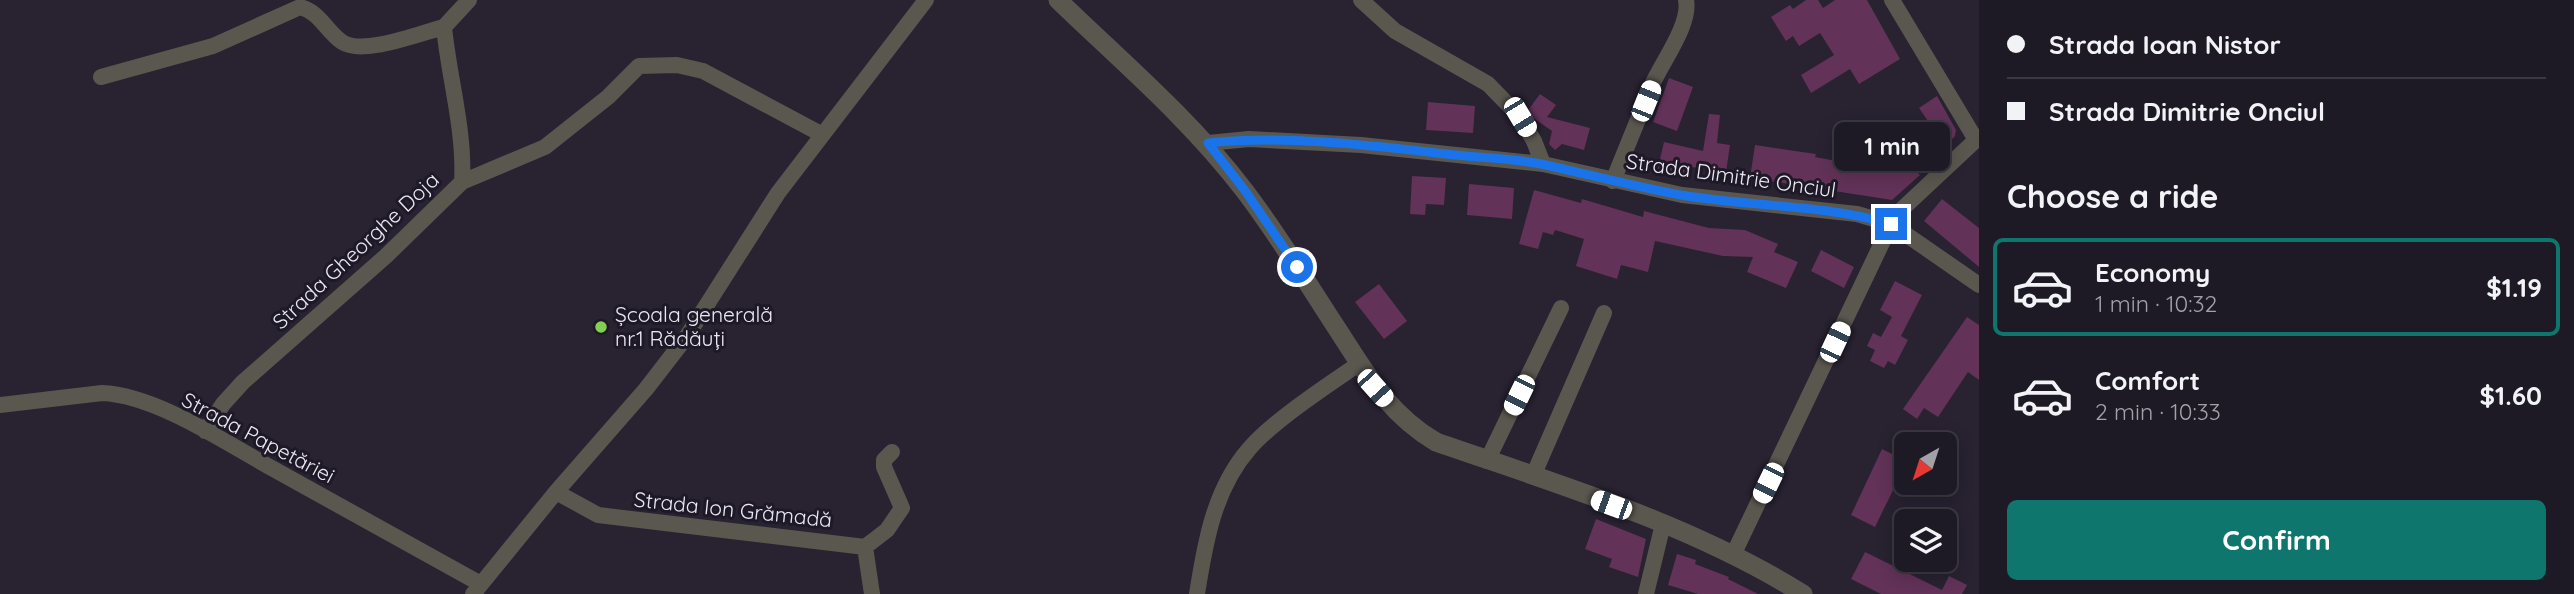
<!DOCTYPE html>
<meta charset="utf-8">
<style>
:root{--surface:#1e1a25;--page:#26232d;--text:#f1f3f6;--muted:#a1a1a7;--line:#3c3842;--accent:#0f766e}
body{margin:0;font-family:Quicksand,sans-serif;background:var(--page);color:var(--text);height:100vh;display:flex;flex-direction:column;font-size:26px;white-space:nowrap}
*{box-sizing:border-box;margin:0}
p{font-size:23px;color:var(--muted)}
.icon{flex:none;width:38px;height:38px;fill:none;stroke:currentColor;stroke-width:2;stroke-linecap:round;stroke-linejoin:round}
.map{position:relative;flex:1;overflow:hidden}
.side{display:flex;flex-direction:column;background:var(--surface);width:595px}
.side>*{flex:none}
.hud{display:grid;align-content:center;height:154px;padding:0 28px;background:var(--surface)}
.needle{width:46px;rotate:219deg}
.fabs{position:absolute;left:1894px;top:432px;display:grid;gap:14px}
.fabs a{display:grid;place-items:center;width:63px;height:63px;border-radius:10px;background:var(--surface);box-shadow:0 4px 18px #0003,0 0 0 2px var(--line);font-size:35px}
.end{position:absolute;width:32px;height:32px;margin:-16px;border:9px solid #1a73e8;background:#fff;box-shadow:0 0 0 4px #fff}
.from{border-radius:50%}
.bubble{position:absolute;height:49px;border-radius:10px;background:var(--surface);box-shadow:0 4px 18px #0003,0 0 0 2px var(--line);font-size:23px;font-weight:800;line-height:49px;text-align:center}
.car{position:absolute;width:21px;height:42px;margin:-21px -10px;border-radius:9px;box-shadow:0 0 5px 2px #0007;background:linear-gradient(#fff 24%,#345 0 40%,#fff 0 76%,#345 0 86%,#fff 0)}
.hud b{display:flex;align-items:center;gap:24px;height:66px;font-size:26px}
.hud b+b{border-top:2px solid var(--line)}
.hud i{width:18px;height:18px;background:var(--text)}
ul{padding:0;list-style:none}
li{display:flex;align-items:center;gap:21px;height:98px;margin:0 14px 10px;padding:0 14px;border:4px solid transparent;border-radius:10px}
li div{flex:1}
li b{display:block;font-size:26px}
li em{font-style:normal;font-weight:800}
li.current{border-color:var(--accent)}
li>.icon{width:63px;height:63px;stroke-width:1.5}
h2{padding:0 28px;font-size:32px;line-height:84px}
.cta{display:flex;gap:14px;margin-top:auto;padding:14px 28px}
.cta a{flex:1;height:80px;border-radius:10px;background:var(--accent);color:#fff;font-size:28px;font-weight:800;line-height:80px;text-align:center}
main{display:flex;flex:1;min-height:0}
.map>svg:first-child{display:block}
.building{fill:#623258}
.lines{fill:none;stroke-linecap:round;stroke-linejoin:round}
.minor{stroke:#5a574f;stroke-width:16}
.tertiary{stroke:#5a574f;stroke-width:19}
.route{stroke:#1a73e8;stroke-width:9}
.poi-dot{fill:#82d050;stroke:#1e1927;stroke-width:2.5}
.labels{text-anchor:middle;stroke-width:6;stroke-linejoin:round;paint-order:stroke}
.street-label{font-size:21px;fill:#ece8f2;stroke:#1e1927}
.poi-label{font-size:21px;fill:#ece8f2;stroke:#1e1927;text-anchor:start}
</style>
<main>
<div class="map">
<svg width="1979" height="594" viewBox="0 0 1979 594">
<rect width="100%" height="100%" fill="#282231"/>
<!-- building -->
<path class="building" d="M 1806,0 L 1818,0 L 1823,8 L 1835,0 L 1867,0 L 1900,59 L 1859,84 L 1850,69 L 1811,93 L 1801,75 L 1834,55 L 1820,33 L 1799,46 L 1793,36 L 1786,41 L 1771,17 L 1790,5 L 1793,9 Z
M 1669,78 L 1693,87 L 1677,131 L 1653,122 Z
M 1540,94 L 1556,105 L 1547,117 L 1590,128 L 1584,150 L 1562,144 L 1555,150 L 1549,144 L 1552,131 L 1532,117 L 1528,110 Z
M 1937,96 L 1956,130 L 1955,136 L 1945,146 L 1919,108 Z
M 1428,102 L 1475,106 L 1473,133 L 1426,130 Z
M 1709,114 L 1720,115 L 1717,143 L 1730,145 L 1726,172 L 1691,167 L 1688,179 L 1657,172 L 1664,142 L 1703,151 Z
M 1911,135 L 1924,151 L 1908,164 L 1920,175 L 1892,200 L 1750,178 L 1755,145 L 1816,154 L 1815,157 L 1879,169 L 1903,147 L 1900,144 Z
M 1412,176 L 1446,178 L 1444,205 L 1426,204 L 1425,215 L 1410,214 Z
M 1469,184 L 1514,188 L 1512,219 L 1467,215 Z
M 1534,190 L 1581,203 L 1582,199 L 1643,217 L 1644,211 L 1709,228 L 1745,230 L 1778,244 L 1774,252 L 1798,262 L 1786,288 L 1747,272 L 1753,257 L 1723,256 L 1655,241 L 1648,272 L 1621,265 L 1617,279 L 1576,266 L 1584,239 L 1555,230 L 1553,235 L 1543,232 L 1538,249 L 1519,244 Z
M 1942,199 L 1979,228 L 1979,267 L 1924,221 Z
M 1821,250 L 1854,267 L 1844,288 L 1811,271 Z
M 1895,281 L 1922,295 L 1901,336 L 1908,340 L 1895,365 L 1888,361 L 1884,368 L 1870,361 L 1875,350 L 1867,346 L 1873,333 L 1881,337 L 1892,317 L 1880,310 Z
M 1379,284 L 1407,321 L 1384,339 L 1355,302 Z
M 1967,317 L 1979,325 L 1979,380 L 1968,372 L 1938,417 L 1924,408 L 1917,419 L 1903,409 Z
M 1882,449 L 1906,461 L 1906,489 L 1896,484 L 1875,527 L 1851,515 Z
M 1596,519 L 1646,539 L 1638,577 L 1609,567 L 1612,559 L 1585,549 Z
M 1865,552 L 1942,590 L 1949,576 L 1967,585 L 1962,594 L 1881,594 L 1851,579 Z
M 1677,554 L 1696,560 L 1695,564 L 1729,577 L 1728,579 L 1758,594 L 1698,594 L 1668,585 Z"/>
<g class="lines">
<!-- minor -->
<path class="minor" d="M 1361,0 L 1395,31 L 1488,84 L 1520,117 L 1534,141 L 1543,164
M 1892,0 L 1976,140
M 101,77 L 213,46 L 300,7 C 320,12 326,31 342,42 C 363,56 421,33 444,27
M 1208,143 L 1249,139 L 1361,145 L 1543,164 L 1682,195 L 1857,214 L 1891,224 L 1979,285
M 1613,181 C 1626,149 1639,117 1652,85 C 1662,62 1691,24 1686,0
M 462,182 L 545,147 L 608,97 L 639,66 L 677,65 L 703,71 L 821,134
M 0,405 L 102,393 C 154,395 222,440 268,466 C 338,505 409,544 479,583
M 205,431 L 223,404 L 243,382 L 386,256 L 462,182 C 465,131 449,78 444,27 L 469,0
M 1487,461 L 1561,308
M 1533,476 L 1604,313
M 556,492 L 598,515 L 865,547 L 872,594
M 865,547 L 887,530 L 902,508 L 884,467 L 884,460 L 892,452
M 1734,553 L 1891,224 L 1900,211 L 1979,137
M 473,594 L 556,492 L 646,389 L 687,336 L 778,193 L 926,0
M 1197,594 C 1205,543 1214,489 1249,449 C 1274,420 1328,385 1360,363
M 1646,594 L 1663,524"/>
<!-- tertiary -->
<path class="tertiary" d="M 1058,0 C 1121,61 1190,119 1244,190 C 1277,233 1306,281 1336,327 C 1366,373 1387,413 1436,442 C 1560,485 1691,524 1803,594"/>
</g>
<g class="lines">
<!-- route -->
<path class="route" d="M 1297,267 L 1246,192 L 1208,143 C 1287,135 1367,145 1446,154 C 1479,158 1514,158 1546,165 C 1591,175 1636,187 1681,195 C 1752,207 1822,204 1891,224"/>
</g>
<!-- markers -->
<circle class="poi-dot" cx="601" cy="327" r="7"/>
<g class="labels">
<!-- street labels -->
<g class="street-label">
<text transform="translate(1731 176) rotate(8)" y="7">Strada Dimitrie Onciul</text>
<text transform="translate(356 251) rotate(-43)" y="7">Strada Gheorghe Doja</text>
<text transform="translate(258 438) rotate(28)" y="7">Strada Papetăriei</text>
<text transform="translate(733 510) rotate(6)" y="7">Strada Ion Grămadă</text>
</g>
<!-- poi labels -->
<g class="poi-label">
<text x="615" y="322">Școala generală<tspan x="615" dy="24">nr.1 Rădăuți</tspan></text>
</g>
</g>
</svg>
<div class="fabs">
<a><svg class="needle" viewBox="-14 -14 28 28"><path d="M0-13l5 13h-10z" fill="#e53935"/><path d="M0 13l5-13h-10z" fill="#a1a1a7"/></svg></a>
<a><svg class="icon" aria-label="layers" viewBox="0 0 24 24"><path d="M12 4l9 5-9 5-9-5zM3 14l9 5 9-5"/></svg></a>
</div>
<i class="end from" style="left:1297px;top:267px"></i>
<i class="end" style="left:1891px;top:224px"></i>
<div class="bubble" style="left:1834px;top:122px;width:116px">1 min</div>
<i class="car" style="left:1646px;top:101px;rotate:22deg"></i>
<i class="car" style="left:1520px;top:117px;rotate:149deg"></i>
<i class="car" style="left:1835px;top:342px;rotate:25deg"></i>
<i class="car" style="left:1375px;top:388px;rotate:138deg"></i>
<i class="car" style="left:1519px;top:395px;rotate:206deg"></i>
<i class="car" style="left:1768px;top:483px;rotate:206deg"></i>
<i class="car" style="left:1611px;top:505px;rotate:290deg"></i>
</div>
<section class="side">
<div class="hud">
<b><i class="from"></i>Strada Ioan Nistor</b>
<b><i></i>Strada Dimitrie Onciul</b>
</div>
<h2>Choose a ride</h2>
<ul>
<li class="current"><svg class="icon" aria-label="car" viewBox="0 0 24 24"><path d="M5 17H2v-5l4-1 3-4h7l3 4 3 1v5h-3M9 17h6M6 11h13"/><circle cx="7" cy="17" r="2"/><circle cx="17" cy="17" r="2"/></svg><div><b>Economy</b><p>1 min · 10:32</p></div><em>$1.19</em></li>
<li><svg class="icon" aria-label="car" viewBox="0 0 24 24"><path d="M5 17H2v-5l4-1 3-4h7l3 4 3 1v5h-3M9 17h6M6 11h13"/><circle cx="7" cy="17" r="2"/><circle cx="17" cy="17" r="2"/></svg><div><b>Comfort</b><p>2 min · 10:33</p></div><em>$1.60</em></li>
</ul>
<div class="cta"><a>Confirm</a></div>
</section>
</main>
